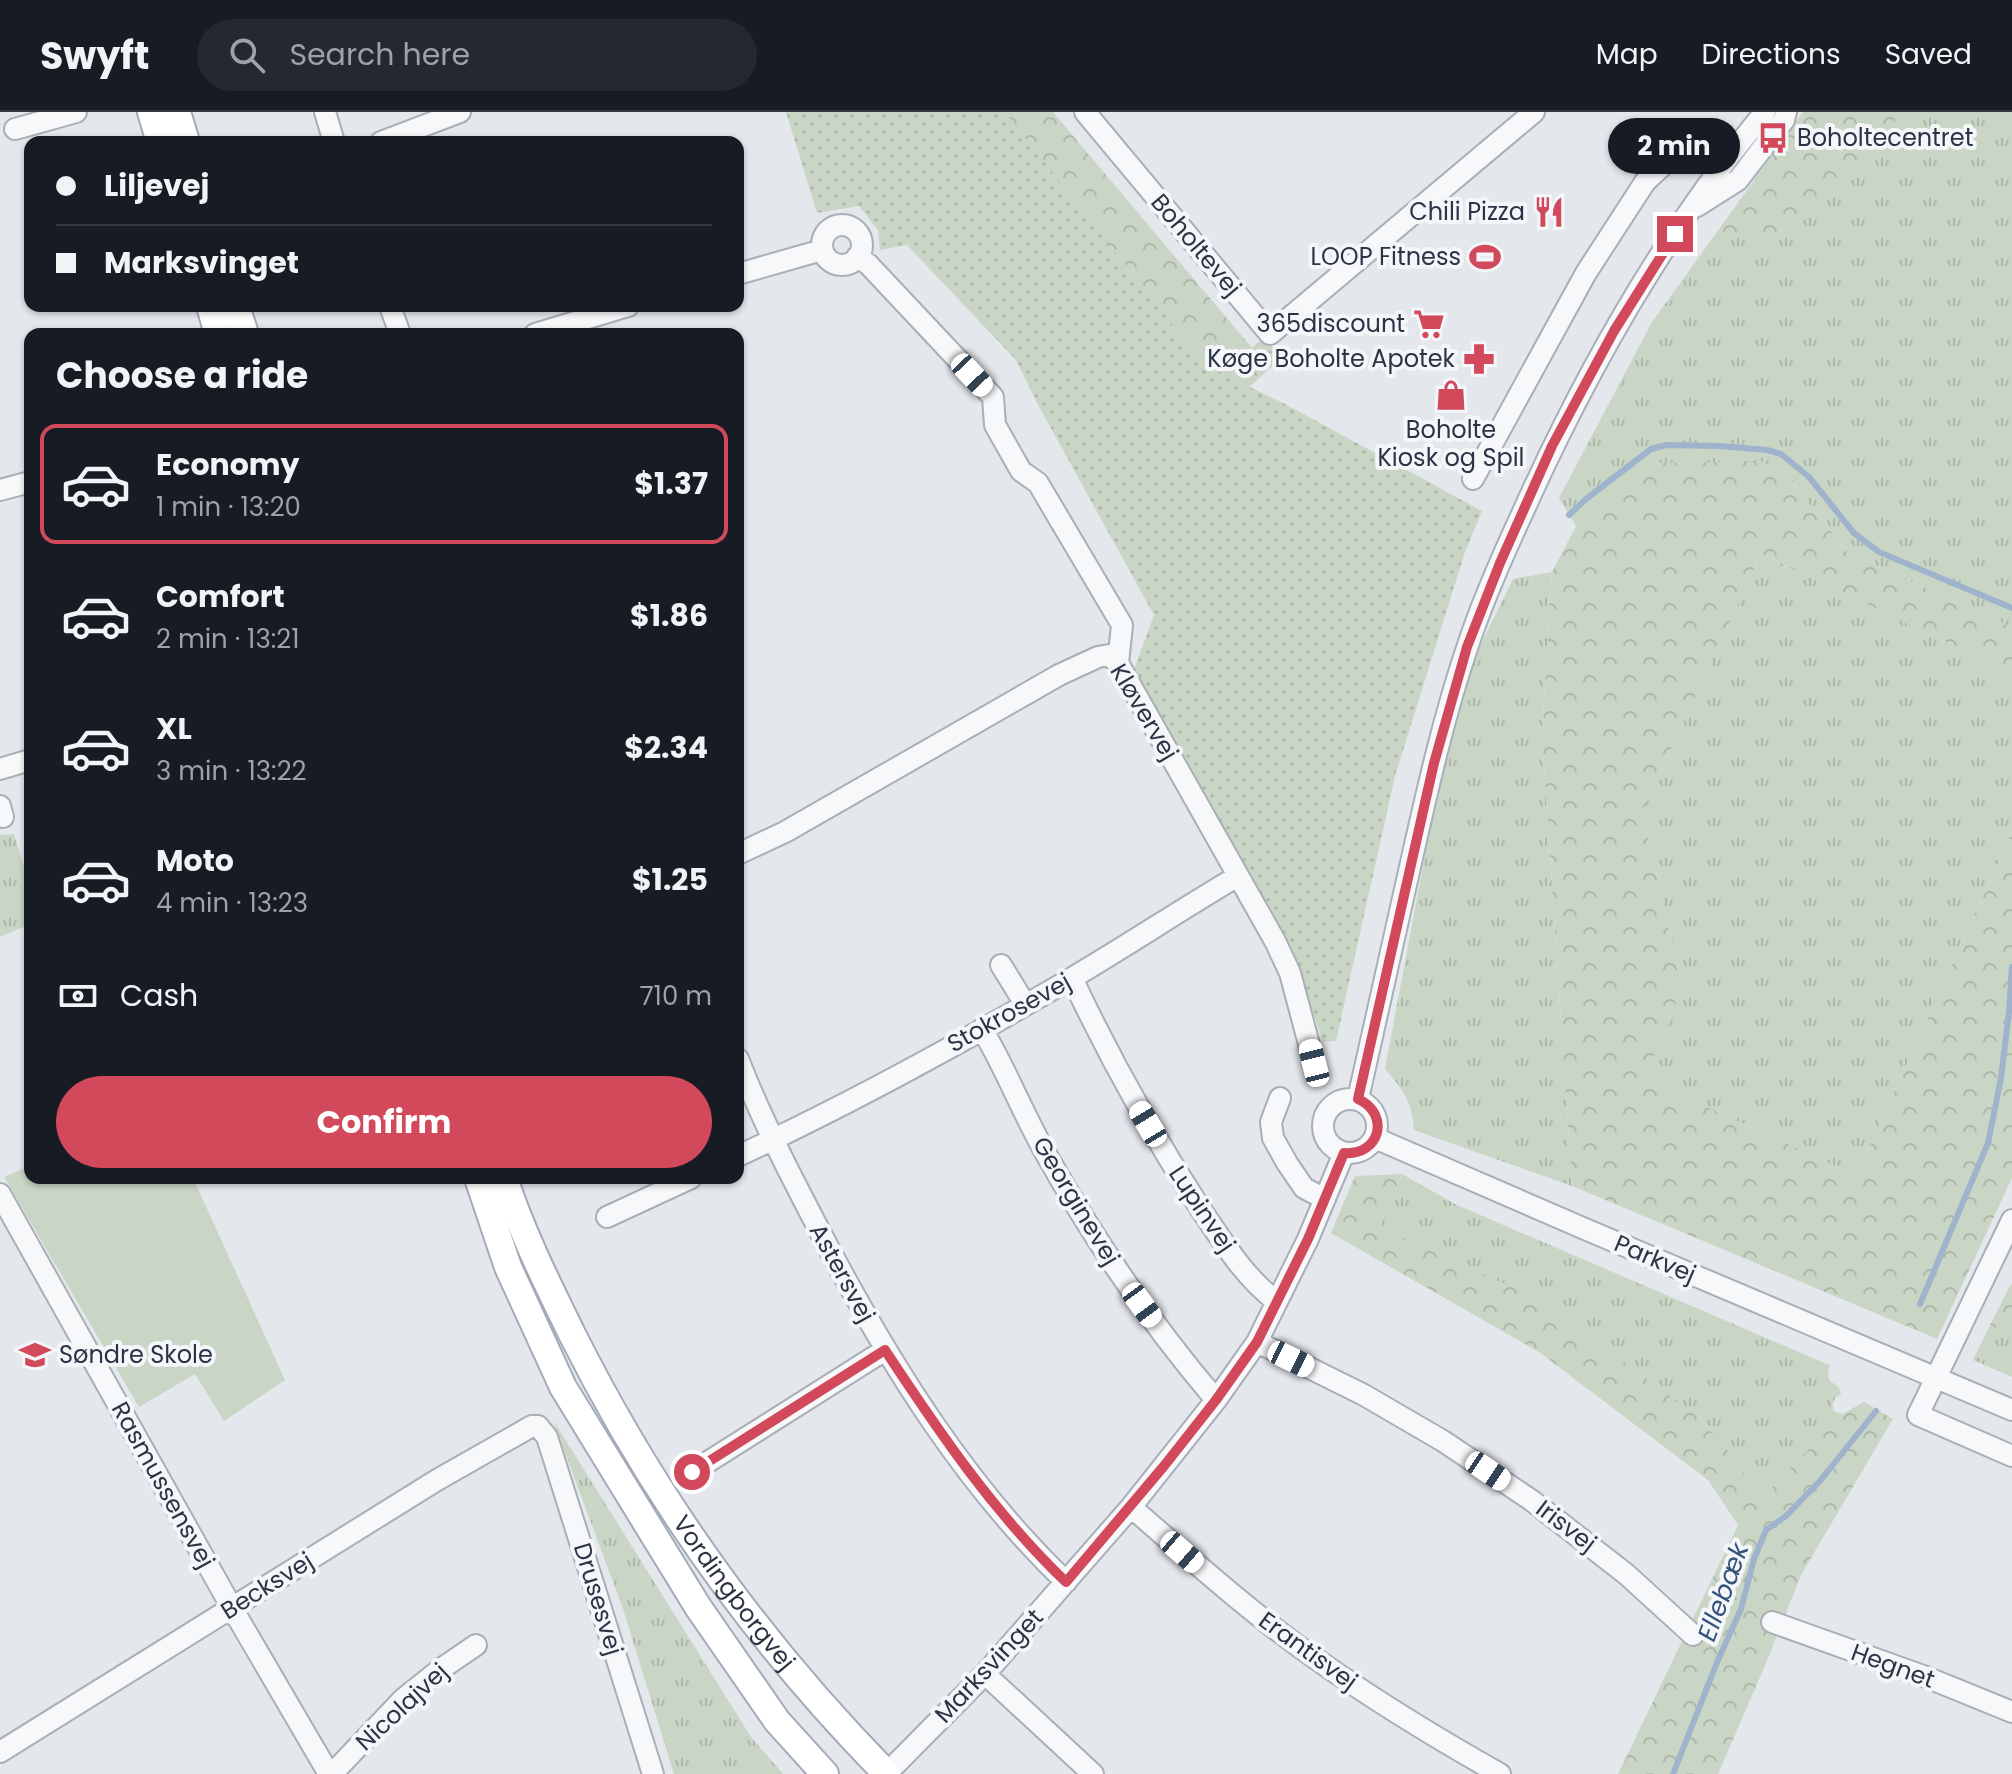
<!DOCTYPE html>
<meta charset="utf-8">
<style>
:root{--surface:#171b24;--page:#242831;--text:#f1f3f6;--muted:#9ea1a6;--line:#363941;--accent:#d1495b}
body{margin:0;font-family:Poppins,sans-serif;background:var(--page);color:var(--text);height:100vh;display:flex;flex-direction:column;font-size:30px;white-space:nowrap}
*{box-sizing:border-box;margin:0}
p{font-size:26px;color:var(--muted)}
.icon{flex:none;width:44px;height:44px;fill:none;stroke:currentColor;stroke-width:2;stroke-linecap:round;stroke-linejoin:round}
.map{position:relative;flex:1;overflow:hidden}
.details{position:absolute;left:24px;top:216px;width:720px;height:856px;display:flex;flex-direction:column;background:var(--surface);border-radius:16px;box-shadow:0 2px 6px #0004}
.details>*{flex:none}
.top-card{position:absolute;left:24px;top:24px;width:720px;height:176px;border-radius:16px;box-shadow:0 2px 6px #0004;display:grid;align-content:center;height:176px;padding:0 32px;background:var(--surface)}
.end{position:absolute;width:36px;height:36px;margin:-18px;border:10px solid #d1495b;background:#fff;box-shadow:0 0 0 4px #fff}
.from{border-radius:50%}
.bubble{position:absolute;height:56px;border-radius:28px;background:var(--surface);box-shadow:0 2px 6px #0004;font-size:26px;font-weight:700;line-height:56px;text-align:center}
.car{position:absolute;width:24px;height:48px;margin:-24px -12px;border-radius:10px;box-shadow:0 0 6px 2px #0007;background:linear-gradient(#fff 24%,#345 0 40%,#fff 0 76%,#345 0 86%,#fff 0)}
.top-card b{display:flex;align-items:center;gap:28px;height:76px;font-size:30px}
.top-card b+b{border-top:2px solid var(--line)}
.top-card i{width:20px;height:20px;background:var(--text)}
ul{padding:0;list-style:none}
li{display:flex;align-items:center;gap:24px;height:120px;margin:0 16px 12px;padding:0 16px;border:4px solid transparent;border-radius:16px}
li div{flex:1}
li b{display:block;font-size:30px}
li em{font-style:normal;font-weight:700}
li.on{border-color:var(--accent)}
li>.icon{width:72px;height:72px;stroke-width:1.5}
h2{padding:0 32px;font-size:36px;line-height:96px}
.pay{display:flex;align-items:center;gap:20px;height:88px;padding:0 32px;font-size:30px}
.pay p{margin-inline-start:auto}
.cta{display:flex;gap:16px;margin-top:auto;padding:16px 32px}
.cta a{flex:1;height:92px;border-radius:48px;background:var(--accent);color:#fff;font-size:32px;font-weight:700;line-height:92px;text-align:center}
header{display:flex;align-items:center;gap:48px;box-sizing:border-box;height:112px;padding:0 40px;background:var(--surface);border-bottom:2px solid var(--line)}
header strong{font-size:38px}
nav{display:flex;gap:44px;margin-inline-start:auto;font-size:28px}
.search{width:560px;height:72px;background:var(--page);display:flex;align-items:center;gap:20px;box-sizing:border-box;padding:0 28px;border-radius:44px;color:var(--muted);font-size:30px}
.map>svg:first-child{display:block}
.grass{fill:url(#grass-tufts)}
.forest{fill:url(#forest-crowns)}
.park{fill:url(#park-dots)}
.pitch{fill:#c9d6c5}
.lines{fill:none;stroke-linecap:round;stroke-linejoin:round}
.stream{stroke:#9fb4cc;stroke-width:6}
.minor-casing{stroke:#a9aeb7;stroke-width:24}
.major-casing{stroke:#a3abb8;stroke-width:30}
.minor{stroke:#f7f8fa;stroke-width:20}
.major{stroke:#fff;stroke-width:26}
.route{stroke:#d1495b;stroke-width:10}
.labels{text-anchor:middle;stroke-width:8;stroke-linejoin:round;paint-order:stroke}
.poi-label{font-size:24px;fill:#2b3445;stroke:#f4f6f9;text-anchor:end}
.street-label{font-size:24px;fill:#2b3445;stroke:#f4f6f9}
.water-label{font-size:26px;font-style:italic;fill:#34527a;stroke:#f4f6f9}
</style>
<header>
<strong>Swyft</strong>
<div class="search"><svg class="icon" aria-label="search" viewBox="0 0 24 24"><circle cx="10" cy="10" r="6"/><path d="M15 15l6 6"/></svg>Search here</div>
<nav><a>Map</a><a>Directions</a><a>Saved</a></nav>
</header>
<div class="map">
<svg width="2012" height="1662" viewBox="0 0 2012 1662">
<defs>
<pattern id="grass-tufts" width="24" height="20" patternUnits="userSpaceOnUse" patternTransform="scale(2)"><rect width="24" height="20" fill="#c9d6c5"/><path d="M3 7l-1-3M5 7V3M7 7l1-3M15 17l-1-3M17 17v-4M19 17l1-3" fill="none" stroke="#adb8ab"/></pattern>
<pattern id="forest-crowns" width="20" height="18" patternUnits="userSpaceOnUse" patternTransform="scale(2)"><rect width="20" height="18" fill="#c9d6c5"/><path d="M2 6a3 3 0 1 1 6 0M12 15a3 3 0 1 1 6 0" fill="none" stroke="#adb8ab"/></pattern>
<pattern id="park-dots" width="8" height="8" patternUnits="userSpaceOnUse" patternTransform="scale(2)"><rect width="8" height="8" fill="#c9d6c5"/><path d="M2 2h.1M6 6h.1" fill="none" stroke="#adb8ab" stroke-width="1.8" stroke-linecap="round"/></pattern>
</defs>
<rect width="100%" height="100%" fill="#e4e7ec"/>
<!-- grass -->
<path class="grass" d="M 1900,0 L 2012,0 L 2012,516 L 1847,440 L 1785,361 L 1658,351 L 1576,414 L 1559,386 L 1652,210 L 1717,120 L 1767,129 L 1872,53 Z
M 1761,442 L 2012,561 L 2012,720 L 1856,1064 L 1644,966 L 1682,875 L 1642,700 Z
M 1552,460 L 1542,623 L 1572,1074 L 1414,1018 C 1412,989 1404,979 1385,957 L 1440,662 L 1479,536 L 1513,467 Z
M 14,722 L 30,775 L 30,812 L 0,825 L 0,723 Z
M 1402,1062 L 1457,1093 L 1829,1253 L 1828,1264 L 1830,1269 L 1839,1275 L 1841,1282 C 1834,1287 1831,1290 1834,1299 L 1843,1302 L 1762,1387 L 1730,1341 L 1697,1304 L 1379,1116 Z
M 1990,1213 L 2012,1224 L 2012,1265 L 1973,1248 Z
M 553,1308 L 751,1625 L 783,1662 L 674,1662 L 623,1497 Z"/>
<!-- forest -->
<path class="forest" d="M 949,0 L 1053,0 L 1252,236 L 1264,225 L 1282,245 L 1249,275 L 1203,252 L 1020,20 Z
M 1803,0 L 1900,0 L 1872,53 L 1767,129 L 1717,120 Z
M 1761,349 L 1785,361 L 1847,440 L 2012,516 L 2012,561 L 1761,442 L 1642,700 L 1682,875 L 1645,966 L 1856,1064 L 2012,720 L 2012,1066 L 1937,1227 L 1572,1074 L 1542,623 L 1552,460 L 1576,414 L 1658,351 Z
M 1402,1062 L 1379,1116 L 1537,1186 L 1697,1304 L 1730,1341 L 1762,1386 L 1843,1302 L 1864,1290 L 1893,1307 L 1801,1463 L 1767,1549 L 1718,1662 L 1618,1662 L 1738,1413 L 1708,1368 L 1539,1240 L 1331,1121 L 1355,1064 Z
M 2011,1172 L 2012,1173 L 2012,1224 L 1990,1213 Z"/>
<!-- park -->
<path class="park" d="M 786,0 L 1005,0 L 1203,252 L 1285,292 L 1482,399 L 1465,440 L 1395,664 L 1336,929 L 1323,930 L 1290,834 L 1132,563 L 1154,503 L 1037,291 L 1016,248 L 907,133 L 880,138 L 878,118 L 859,94 L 817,101 Z"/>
<!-- pitch -->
<path class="pitch" d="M 30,1054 L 30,1066 L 193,1066 L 285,1268 L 224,1309 L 195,1262 L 139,1295 L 4,1065 Z"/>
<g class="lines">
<!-- stream -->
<path class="stream" d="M 1569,403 L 1586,387 L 1651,337 L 1666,333 L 1719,334 L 1767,338 L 1781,342 L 1809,365 L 1854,421 L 1879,440 L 2012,496
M 1920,1192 L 1988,1031 L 2001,966 L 2009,900 L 2012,855
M 1673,1662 L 1718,1548 L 1741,1497 L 1754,1447 L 1766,1418 L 1786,1404 L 1820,1369 L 1876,1299"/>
<defs>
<path id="minor" d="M 325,0 L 334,30
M 1085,0 L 1270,222 L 1534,0
M 15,17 L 76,0
M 381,30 L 460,0
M 1697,94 L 1738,68 L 1784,8 L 1786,0
M822 133a20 20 0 1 1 40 0a20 20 0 1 1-40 0Z
M 857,145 L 868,152 L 993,285 L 995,313 L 1021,359 L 1038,371 L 1122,513 L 1118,551
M 738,162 L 822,138
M 390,194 L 400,222
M 535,222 L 628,194
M 1473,367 L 1586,161 L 1645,70 L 1679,38
M 0,378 L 30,370
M 0,657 L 30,648
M 0,694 L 3,705
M 738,742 L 785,720 L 1059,563 L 1098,545 L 1109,543 L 1118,551 L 1275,829 L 1290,861 L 1314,951
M 1001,853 L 1025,892
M 1072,866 C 1109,945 1152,1022 1200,1096 C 1223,1130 1244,1165 1277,1190
M 982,917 C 1006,957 1023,1002 1046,1042 C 1095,1129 1151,1212 1216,1288
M 738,947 C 763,1011 795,1072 827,1133 C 892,1255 966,1374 1066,1470
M 1280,986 L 1271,1010 L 1273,1026 L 1287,1051 L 1304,1076 L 1325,1087
M1323 1014a27 27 0 1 1 54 0a27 27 0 1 1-54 0Z
M 1358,987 C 1376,907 1394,826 1412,746 C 1428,675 1444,604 1467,536 C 1482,490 1502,445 1522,402 C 1586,259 1664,120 1765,0
M 1375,1026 L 1585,1117 L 2012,1298
M 738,1044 C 852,991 963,930 1072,866 C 1128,833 1182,797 1238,764
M 0,1082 L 232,1496 L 329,1662
M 607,1105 L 691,1066
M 2012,1108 L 1918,1303 L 2012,1344
M 1257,1230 L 1364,1283 L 1443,1329 L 1531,1388 L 1626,1462 L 1693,1523
M 692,1360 L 885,1238
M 1131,1395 C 1192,1448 1253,1503 1319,1549 C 1377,1590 1438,1627 1500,1662
M 1772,1510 L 1926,1565 L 2012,1600
M 985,1562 L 1093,1662
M 0,1640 L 437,1368 L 525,1318 L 532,1314 L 538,1314 L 547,1325 L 653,1662
M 887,1661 L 985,1562 L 1131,1395 L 1216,1288 L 1257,1230 L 1308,1127 L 1344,1041
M 332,1662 L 403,1587 L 438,1559 L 476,1533"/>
<g id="major">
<path d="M 151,0 L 160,30"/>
<path d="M 177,0 L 186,30"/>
<path d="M 210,194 L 218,222"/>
<path d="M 236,194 L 245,222"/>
<path d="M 478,1066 L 508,1155 L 563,1275 L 698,1495 L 777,1609 L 825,1662"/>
<path id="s1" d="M 504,1066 C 522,1121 547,1171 572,1222 C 653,1384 760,1533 887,1662"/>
</g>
</defs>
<!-- minor casing -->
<use href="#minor" class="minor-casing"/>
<!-- major casing -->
<use href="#major" class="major-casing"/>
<!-- minor -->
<use href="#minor" class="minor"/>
<!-- major -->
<use href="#major" class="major"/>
</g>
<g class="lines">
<!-- route -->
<path class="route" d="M 692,1360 L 885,1238 C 939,1320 994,1401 1066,1470 L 1164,1354 L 1216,1288 L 1257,1230 L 1308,1127 L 1344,1041 C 1380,1044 1391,1002 1358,987 L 1434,651 L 1467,535 L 1500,451 L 1552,334 L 1614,219 L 1675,122"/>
</g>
<!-- icons -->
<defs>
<symbol id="bus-bare" viewBox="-9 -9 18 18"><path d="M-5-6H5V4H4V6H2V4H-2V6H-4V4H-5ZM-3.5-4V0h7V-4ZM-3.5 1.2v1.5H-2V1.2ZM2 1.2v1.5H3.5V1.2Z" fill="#d1495b" stroke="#f4f6f9" stroke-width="2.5" paint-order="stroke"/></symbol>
<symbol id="restaurant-bare" viewBox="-9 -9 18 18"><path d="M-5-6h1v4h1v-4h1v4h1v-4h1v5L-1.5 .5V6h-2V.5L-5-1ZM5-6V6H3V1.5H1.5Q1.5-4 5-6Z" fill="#d1495b" stroke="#f4f6f9" stroke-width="2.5" paint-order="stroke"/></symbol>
<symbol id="stadium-bare" viewBox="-9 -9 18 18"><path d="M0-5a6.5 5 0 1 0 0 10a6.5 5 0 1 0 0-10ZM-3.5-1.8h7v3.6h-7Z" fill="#d1495b" stroke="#f4f6f9" stroke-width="2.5" paint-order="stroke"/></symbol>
<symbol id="supermarket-bare" viewBox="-9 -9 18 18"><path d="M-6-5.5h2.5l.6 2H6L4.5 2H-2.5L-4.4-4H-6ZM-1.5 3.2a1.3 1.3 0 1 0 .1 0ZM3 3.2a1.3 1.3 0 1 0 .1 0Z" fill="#d1495b" stroke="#f4f6f9" stroke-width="2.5" paint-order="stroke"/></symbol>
<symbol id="pharmacy-bare" viewBox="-9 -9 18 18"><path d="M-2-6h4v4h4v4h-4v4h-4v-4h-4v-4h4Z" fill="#d1495b" stroke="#f4f6f9" stroke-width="2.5" paint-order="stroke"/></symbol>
<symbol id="shop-bare" viewBox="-9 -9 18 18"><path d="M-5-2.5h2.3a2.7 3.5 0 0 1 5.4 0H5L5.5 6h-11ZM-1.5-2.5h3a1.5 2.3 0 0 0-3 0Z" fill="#d1495b" stroke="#f4f6f9" stroke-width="2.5" paint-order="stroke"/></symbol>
<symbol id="school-bare" viewBox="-9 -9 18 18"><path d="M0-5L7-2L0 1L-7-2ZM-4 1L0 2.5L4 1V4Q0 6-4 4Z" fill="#d1495b" stroke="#f4f6f9" stroke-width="2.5" paint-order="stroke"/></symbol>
</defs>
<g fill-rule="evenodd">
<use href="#bus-bare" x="1751" y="4" width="44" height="44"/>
<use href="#restaurant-bare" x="1527" y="78" width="44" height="44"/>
<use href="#stadium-bare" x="1463" y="123" width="44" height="44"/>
<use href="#supermarket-bare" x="1407" y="190" width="44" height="44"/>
<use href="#pharmacy-bare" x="1457" y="225" width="44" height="44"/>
<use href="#shop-bare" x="1429" y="261" width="44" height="44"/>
<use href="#school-bare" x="13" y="1221" width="44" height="44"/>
</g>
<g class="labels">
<!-- poi labels -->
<g class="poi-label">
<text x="1797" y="34" text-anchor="start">Boholtecentret</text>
<text x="1525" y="108">Chili Pizza</text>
<text x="1461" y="153">LOOP Fitness</text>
<text x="1405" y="220">365discount</text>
<text x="1455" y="255">Køge Boholte Apotek</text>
<text x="1451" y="326" text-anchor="middle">Boholte<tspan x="1451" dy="28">Kiosk og Spil</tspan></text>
<text x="59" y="1251" text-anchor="start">Søndre Skole</text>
</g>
<!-- street labels -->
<g class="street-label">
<text transform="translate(1196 133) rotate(50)" y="8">Boholtevej</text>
<text transform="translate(1144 600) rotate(59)" y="8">Kløvervej</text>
<text transform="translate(1009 901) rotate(-29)" y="8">Stokrosevej</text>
<text transform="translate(1076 1089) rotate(59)" y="8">Georginevej</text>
<text transform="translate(1202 1097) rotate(56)" y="8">Lupinvej</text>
<text transform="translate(1655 1147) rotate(23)" y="8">Parkvej</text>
<text transform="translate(842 1161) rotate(61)" y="8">Astersvej</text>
<text transform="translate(163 1373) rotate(61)" y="8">Rasmussensvej</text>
<text transform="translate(1566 1414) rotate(37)" y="8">Irisvej</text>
<text transform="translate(267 1474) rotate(-32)" y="8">Becksvej</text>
<text dy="8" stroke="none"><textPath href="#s1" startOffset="476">Vordingborgvej</textPath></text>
<text transform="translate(598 1487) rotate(73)" y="8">Drusesvej</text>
<text transform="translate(1308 1539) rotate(36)" y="8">Erantisvej</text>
<text transform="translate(989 1554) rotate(-47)" y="8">Marksvinget</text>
<text transform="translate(1893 1554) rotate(20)" y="8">Hegnet</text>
<text transform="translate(402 1595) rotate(-43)" y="8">Nicolajvej</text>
</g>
<!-- water labels -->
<g class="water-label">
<text transform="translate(1723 1480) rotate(-70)" y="9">Ellebæk</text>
</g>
</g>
</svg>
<i class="end from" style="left:692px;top:1360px"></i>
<i class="end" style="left:1675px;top:122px"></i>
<div class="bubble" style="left:1608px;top:6px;width:132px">2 min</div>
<i class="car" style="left:972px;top:263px;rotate:137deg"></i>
<i class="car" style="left:1314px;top:951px;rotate:346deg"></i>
<i class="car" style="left:1148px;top:1012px;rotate:329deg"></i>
<i class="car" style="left:1142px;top:1193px;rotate:144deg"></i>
<i class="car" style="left:1291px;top:1247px;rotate:116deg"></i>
<i class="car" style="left:1488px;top:1359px;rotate:124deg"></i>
<i class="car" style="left:1182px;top:1440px;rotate:131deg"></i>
<div class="top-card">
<b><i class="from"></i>Liljevej</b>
<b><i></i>Marksvinget</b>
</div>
<section class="details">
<h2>Choose a ride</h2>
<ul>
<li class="on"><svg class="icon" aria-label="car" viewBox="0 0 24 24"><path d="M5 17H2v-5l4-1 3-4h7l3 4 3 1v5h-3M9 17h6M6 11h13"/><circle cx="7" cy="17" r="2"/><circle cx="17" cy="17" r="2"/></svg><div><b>Economy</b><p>1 min · 13:20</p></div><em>$1.37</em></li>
<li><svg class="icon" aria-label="car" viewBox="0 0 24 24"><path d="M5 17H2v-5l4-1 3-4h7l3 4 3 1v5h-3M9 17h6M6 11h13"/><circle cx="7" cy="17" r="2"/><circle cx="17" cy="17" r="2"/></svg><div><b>Comfort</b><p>2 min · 13:21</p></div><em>$1.86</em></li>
<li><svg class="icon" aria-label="car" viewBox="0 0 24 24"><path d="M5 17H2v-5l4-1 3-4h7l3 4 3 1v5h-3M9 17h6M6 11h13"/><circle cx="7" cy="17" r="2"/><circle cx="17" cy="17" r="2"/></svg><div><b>XL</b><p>3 min · 13:22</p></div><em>$2.34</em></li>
<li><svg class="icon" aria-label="car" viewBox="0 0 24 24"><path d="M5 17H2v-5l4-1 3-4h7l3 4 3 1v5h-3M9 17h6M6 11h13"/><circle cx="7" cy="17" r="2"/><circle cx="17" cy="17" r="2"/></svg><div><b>Moto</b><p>4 min · 13:23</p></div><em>$1.25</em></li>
</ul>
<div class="pay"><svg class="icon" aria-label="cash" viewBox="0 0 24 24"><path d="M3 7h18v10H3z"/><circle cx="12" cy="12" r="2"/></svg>Cash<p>710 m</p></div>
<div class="cta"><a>Confirm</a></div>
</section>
</div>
